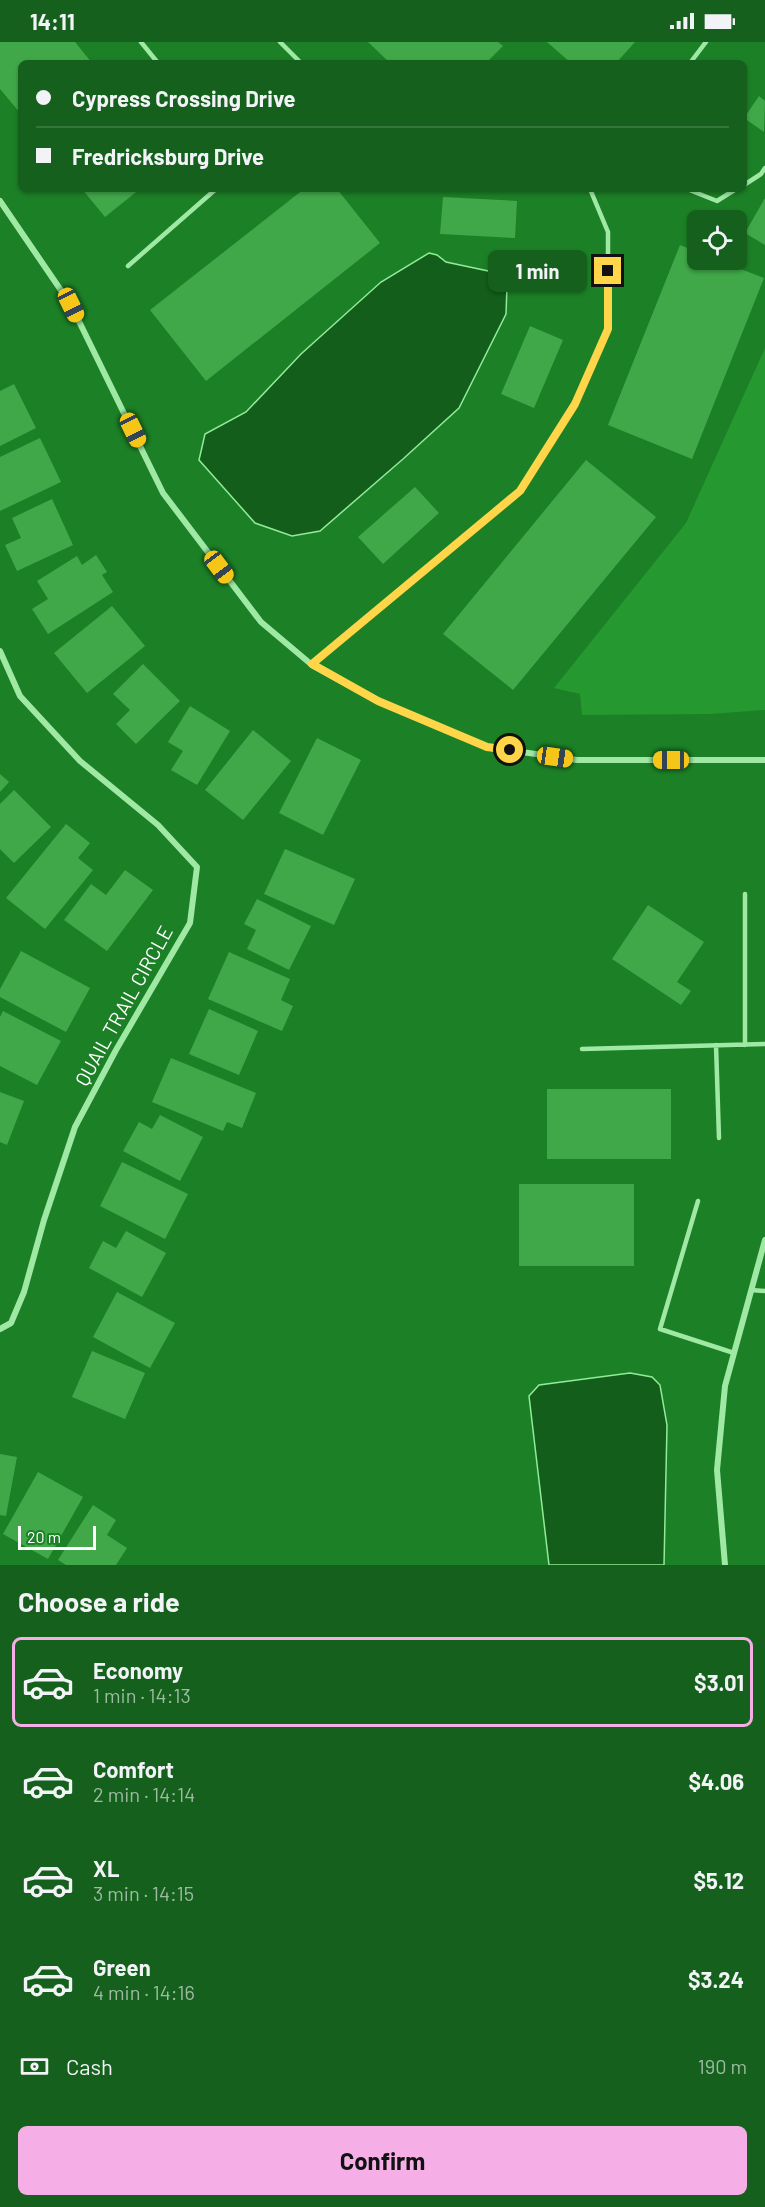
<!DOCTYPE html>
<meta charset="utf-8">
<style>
:root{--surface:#15601c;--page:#1e6625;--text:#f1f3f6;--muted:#9dbba3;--line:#34753b;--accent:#f5afe6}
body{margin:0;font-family:Barlow,sans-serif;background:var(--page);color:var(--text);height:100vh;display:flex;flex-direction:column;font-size:22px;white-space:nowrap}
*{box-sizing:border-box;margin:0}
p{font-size:20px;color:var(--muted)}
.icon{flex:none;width:33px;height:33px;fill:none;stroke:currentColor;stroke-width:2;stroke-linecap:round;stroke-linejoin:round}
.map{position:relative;height:1523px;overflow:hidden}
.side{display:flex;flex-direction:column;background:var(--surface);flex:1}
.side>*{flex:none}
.banner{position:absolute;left:18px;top:18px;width:729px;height:132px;border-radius:9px;box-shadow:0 2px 4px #0004;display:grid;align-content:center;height:132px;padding:0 18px;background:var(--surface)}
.fabs{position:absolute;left:687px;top:168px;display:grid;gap:12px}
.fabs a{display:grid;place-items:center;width:60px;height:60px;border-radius:9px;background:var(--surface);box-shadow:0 2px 4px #0004;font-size:30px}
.scale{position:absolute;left:18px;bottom:15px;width:78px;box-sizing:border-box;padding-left:6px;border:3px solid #fff;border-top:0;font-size:16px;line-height:21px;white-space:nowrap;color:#fff;-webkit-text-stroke:4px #1c8026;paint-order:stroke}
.end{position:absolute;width:27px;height:27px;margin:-14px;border:8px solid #ffd54a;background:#111;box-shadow:0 0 0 3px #111}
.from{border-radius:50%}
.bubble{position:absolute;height:42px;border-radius:9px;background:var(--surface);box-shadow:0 2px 4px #0004;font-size:20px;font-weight:700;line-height:42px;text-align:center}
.car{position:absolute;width:18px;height:36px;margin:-18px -9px;border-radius:8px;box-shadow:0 0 4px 2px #0007;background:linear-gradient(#f5c518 24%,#345 0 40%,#f5c518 0 76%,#345 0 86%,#f5c518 0)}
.banner b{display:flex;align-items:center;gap:21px;height:57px;font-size:22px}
.banner b+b{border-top:2px solid var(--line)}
.banner i{width:15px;height:15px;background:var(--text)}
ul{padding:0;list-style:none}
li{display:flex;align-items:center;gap:18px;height:90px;margin:0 12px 9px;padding:0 6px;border:3px solid transparent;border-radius:9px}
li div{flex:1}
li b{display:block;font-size:22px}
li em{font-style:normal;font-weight:700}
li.selected{border-color:var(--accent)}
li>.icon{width:54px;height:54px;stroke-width:1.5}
h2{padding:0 18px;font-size:27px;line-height:72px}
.pay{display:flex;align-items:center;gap:15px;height:66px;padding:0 18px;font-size:22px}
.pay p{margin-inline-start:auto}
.action{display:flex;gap:12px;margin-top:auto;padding:12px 18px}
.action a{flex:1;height:69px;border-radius:9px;background:var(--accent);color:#111;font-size:24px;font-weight:700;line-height:69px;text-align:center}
.status{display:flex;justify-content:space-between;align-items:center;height:42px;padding:0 30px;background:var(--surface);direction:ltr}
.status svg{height:16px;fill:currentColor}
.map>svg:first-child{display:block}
.green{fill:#25992f}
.water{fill:#125e1a;stroke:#92eb99;stroke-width:1.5}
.building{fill:#40a849}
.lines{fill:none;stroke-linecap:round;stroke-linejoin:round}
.service{stroke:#9fe9a5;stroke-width:4.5}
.minor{stroke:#9fe9a5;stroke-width:6}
.route{stroke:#ffd54a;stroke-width:8}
.labels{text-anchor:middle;stroke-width:5;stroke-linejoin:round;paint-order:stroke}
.street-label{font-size:20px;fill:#fff;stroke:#1c8026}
</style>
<div class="status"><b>14:11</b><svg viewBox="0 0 49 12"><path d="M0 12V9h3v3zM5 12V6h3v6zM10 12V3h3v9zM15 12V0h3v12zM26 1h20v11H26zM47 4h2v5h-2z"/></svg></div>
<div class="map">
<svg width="765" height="1523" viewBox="0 0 765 1523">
<rect width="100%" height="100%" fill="#1c8026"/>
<!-- green -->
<path class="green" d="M 765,306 L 765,668 L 710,672 L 582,673 L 580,652 L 554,646 L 686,481 Z"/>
<!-- water -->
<path class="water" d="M 429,211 L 437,213 L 446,220 L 493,230 L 507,244 L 506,272 L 459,366 L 403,417 L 320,489 L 292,494 L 255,481 L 199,418 L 205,392 L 246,370 L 301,312 L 381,240 Z
M 630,1331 L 652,1335 L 660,1343 L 667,1383 L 664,1523 L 549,1523 L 529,1354 L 539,1343 Z"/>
<!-- building -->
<path class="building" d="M 0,0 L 75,0 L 92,21 L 21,21 L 21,72 L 0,47 Z
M 368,0 L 498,0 L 503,4 L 486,21 L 390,21 Z
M 547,0 L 635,0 L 616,21 L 571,21 Z
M 759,54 L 765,59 L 764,90 L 744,76 Z
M 82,147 L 140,147 L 105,175 Z
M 304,147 L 337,147 L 380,201 L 206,339 L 150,268 Z
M 443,155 L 517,159 L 515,196 L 440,192 Z
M 765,156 L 765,203 L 745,191 Z
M 680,203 L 698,210 L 698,218 L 717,218 L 764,236 L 692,417 L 608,383 Z
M 530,284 L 563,298 L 534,366 L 501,352 Z
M 14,342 L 36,386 L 0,404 L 0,349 Z
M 40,396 L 61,440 L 0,469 L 0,415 Z
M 586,418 L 656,475 L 513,648 L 443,592 Z
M 415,445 L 439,471 L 383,522 L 358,495 Z
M 52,457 L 73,503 L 17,529 L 5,503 L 21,496 L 12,476 Z
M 96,513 L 107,530 L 102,533 L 113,550 L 48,592 L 32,567 L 48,557 L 37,539 L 77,514 L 82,523 Z
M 112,564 L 145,604 L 87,651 L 54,611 Z
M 143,622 L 180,659 L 136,702 L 116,682 L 130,668 L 113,652 Z
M 190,664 L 230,689 L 197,743 L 171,728 L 183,709 L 168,700 Z
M 253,688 L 291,719 L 243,778 L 205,748 Z
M 317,696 L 361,718 L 323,793 L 279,771 Z
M 0,732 L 9,740 L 0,750 Z
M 14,748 L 51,785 L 14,821 L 0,807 L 0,762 Z
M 66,782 L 90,801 L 78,816 L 93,828 L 45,887 L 6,856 Z
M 285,807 L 355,837 L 334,883 L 264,852 Z
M 125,828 L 153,848 L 107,909 L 64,878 L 91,842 L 106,853 Z
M 257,857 L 311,884 L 289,928 L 247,907 L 256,888 L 244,882 Z
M 648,863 L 704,900 L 677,940 L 691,949 L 681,963 L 612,917 Z
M 21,909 L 90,946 L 66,990 L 0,955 L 0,947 Z
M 229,910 L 290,937 L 281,958 L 293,964 L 282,989 L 208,957 Z
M 209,967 L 258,989 L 239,1033 L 189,1012 Z
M 3,969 L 61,999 L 37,1043 L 0,1024 L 0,975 Z
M 171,1016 L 256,1051 L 242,1086 L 227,1080 L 223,1089 L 152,1060 Z
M 547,1047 L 671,1047 L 671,1117 L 547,1117 Z
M 0,1050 L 24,1059 L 7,1103 L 0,1100 Z
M 160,1073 L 203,1095 L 180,1139 L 123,1109 L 139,1080 L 152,1087 Z
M 122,1120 L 188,1152 L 165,1197 L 100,1164 Z
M 519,1142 L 634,1142 L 634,1224 L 519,1224 Z
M 126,1189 L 166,1211 L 142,1255 L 89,1226 L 103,1199 L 116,1206 Z
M 117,1250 L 175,1281 L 150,1326 L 93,1295 Z
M 92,1309 L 145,1331 L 125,1377 L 72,1355 Z
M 0,1412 L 17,1415 L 6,1474 L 0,1473 Z
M 38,1430 L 83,1455 L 48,1517 L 3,1492 Z
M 93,1463 L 116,1478 L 107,1493 L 127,1506 L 116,1523 L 66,1523 L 58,1518 Z"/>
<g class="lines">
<!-- service -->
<path class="service" d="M 141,0 L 158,21
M 280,0 L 301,21
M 690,21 L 706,0
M 744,143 L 761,132 L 765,126
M 513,147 L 524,147
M 687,147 L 717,159 L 736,147
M 128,224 L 216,147
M 312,623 L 520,449 L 575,362 L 608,287 L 608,190 L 590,147
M 745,852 L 745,1003
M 716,1003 L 719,1096
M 582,1007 L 765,1002
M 698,1159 L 660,1287 L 734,1311
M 751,1248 L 765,1249"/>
<!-- minor -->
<path class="minor" d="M 0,159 L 71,263 L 163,451 L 261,580 L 312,623 L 378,659 L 487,705 L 577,718 L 765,718
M 0,609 L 20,654 L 80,719 L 158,783 L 197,825 L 190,881 L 116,1008 L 75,1085 L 44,1178 L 24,1250 L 11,1281 L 0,1287
M 725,1523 L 717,1428 L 725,1344 L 765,1198"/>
</g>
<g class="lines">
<!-- route -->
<path class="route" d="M 510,708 L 487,705 L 378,659 L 312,622 L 520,449 L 575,362 L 608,287 L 608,229"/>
</g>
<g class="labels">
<!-- street labels -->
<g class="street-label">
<text transform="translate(124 964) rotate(-61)" y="7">QUAIL TRAIL CIRCLE</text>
</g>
</g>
</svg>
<div class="fabs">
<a><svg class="icon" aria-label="locate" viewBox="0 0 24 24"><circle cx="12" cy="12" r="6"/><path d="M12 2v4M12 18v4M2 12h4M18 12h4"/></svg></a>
</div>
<div class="scale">20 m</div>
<i class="end from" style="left:510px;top:708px"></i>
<i class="end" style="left:608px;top:229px"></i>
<div class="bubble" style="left:488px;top:208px;width:99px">1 min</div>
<i class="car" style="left:71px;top:263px;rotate:154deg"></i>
<i class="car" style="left:133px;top:388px;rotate:154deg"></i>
<i class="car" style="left:219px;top:525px;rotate:143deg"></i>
<i class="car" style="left:555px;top:715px;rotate:98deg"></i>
<i class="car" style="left:671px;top:718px;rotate:270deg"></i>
<div class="banner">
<b><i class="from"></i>Cypress Crossing Drive</b>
<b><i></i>Fredricksburg Drive</b>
</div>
</div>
<section class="side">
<h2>Choose a ride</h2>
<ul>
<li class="selected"><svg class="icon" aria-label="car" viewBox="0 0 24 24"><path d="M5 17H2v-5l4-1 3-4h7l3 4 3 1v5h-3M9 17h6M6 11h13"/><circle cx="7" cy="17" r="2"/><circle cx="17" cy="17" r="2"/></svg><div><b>Economy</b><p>1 min · 14:13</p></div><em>$3.01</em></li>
<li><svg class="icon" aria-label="car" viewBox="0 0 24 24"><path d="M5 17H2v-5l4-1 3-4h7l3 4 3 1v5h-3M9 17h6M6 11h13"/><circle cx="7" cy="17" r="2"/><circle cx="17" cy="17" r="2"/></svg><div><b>Comfort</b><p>2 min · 14:14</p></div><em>$4.06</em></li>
<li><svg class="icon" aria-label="car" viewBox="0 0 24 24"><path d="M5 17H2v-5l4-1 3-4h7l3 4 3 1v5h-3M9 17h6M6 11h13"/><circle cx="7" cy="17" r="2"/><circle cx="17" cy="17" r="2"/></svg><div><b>XL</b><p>3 min · 14:15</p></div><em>$5.12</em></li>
<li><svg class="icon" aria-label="car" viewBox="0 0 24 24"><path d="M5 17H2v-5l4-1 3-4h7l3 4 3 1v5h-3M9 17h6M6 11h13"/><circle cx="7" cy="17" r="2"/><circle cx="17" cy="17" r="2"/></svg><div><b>Green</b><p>4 min · 14:16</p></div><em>$3.24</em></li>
</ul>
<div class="pay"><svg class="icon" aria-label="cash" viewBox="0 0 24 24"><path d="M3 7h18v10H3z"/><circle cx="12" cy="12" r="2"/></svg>Cash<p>190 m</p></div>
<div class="action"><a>Confirm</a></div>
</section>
